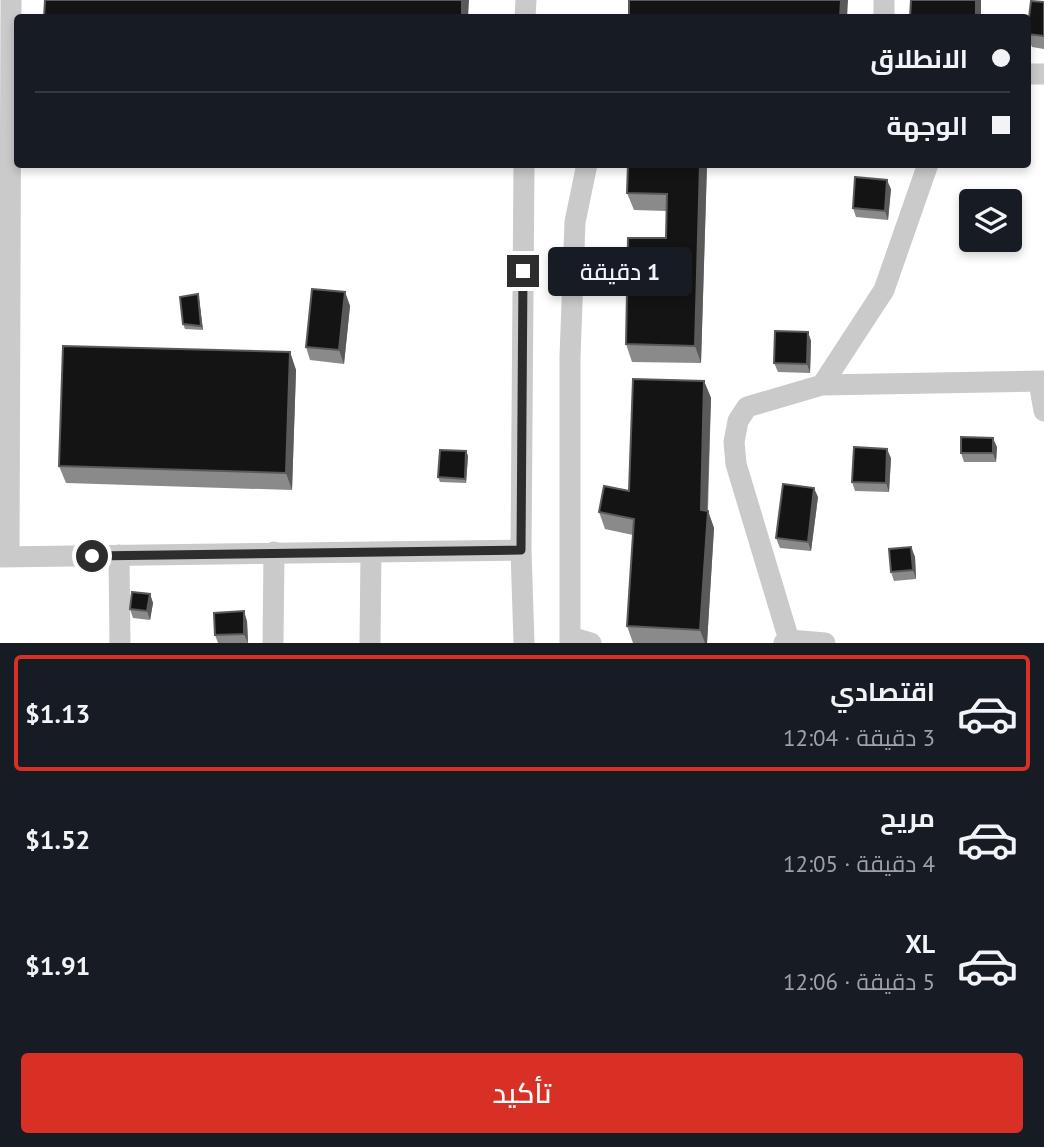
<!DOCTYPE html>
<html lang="ar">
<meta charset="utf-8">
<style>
:root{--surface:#171b24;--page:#242831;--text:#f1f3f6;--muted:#9ea1a6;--line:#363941;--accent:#d93025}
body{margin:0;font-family:"PT Sans",Cairo,sans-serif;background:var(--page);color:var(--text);direction:rtl;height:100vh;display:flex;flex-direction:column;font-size:26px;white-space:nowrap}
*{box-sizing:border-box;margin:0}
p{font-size:23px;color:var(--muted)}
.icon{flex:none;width:38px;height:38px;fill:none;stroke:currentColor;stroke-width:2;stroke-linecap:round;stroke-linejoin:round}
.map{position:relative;height:643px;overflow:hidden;direction:ltr}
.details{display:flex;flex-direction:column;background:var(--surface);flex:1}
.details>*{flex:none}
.hud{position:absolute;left:14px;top:14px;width:1017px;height:154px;border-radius:7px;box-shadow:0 4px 10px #0003;direction:rtl;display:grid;align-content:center;height:154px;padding:0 21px;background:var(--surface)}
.tools{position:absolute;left:959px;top:189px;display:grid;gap:14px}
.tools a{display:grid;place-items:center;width:63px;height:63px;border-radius:7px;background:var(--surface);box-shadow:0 4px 10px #0003;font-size:35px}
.end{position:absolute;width:32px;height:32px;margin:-16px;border:9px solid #2d2d2d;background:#fff;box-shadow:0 0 0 4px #fff}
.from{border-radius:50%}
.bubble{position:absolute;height:49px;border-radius:7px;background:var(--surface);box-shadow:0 4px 10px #0003;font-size:23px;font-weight:600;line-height:49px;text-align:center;direction:rtl}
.hud b{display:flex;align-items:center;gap:24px;height:66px;font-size:26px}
.hud b+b{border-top:2px solid var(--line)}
.hud i{width:18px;height:18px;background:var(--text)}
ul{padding:12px 0 0;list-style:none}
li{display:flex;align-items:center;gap:21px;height:116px;margin:0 14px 10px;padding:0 7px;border:4px solid transparent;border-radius:7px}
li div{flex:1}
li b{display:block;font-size:26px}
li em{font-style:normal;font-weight:600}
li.on{border-color:var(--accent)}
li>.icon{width:63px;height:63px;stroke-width:1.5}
.primary-button{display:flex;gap:14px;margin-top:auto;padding:14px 21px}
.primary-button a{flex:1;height:80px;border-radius:7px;background:var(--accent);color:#fff;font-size:28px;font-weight:600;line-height:80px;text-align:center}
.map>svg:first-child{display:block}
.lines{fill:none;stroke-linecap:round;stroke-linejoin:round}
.minor{stroke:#cacaca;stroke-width:21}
.wall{fill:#8a8a8a}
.shaded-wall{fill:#5a5a5a}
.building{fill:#141414;stroke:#5a5a5a;stroke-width:2}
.route{stroke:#2d2d2d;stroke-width:9}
</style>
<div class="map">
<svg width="1044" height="643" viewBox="0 0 1044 643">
<rect width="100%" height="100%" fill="#fff"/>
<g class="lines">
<!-- minor -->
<path class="minor" d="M 884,0 L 884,18
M 525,18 L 526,0
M 1027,74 L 1044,74
M 1039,382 L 1044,411
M 822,385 L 884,290 L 928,164
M 119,555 L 120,643
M 0,557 L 521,550
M 9,557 L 11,0
M 570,637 L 591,643
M 789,640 L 736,464 L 734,442 L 738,421 L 747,407 L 822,385 L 1044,381
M 273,643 L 274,552
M 370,643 L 371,552
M 524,643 L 521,550 L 524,164
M 570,643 L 570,357 L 575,222 L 587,164
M 784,643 L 789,640 L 825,643"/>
</g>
<!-- wall -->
<path class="wall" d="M 1044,2 L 1044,49 L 1032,47 L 1027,35 L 1027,29 Z
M 628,164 L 707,164 L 701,363 L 632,362 L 626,344 L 666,238 L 666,211 L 634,210 L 627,193 Z
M 891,189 L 888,220 L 856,217 L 853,208 Z
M 345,292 L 350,306 L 344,364 L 310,360 L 306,347 Z
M 199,299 L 203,330 L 185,329 L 183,324 Z
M 808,332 L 811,341 L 810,373 L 778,372 L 774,363 Z
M 290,352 L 296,370 L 292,490 L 66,483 L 59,466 Z
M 704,381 L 711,398 L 708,511 L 714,528 L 707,643 L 633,643 L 627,626 L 633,535 L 605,529 L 599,512 L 629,491 Z
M 997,447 L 996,462 L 964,462 L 961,453 Z
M 466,451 L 468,456 L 466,483 L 440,482 L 438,477 Z
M 891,458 L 889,492 L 855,491 L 852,482 Z
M 818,497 L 811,551 L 780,548 L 776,538 Z
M 911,547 L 915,557 L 916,579 L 894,581 L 891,572 Z
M 150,594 L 153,603 L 150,620 L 133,618 L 130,609 Z
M 247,621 L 248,643 L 218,643 L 215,635 Z"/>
<!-- shaded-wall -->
<path class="shaded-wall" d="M 462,0 L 469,0 L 468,18 L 462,18 Z
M 841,0 L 848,0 L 847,18 L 840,18 Z
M 976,0 L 981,0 L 981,18 L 976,18 Z
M 700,164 L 707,164 L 701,363 L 695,346 Z
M 887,180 L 891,189 L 888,220 L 885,211 Z
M 345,292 L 350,306 L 344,364 L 339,350 Z
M 198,294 L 199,299 L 203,330 L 201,326 Z
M 808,332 L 811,341 L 810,373 L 807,364 Z
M 290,352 L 296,370 L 292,490 L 286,473 Z
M 704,381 L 711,398 L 707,515 L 708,511 L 714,528 L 707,643 L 705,643 L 700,630 L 701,510 Z
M 993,438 L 997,447 L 996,462 L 993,453 Z
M 887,449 L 891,458 L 889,492 L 886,483 Z
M 466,451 L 468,456 L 466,483 L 465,479 Z
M 814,488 L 818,497 L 811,551 L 808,542 Z
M 911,547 L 915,557 L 916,579 L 913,570 Z
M 150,594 L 153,603 L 150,620 L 147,611 Z
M 244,611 L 247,621 L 248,643 L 244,634 Z"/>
<!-- building -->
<path class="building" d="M 45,0 L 462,0 L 462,18 L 44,18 Z
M 629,0 L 841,0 L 840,18 L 629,18 Z
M 911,0 L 976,0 L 976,18 L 910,18 Z
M 1031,1 L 1044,2 L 1044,36 L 1027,34 Z
M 628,164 L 700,164 L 695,346 L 626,344 L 628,238 L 666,238 L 667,194 L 627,193 Z
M 855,177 L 887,180 L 885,211 L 853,208 Z
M 312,289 L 345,292 L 339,350 L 306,347 Z
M 198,294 L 201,326 L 183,324 L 180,297 Z
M 775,331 L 808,332 L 807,364 L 774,363 Z
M 63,346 L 290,352 L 286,473 L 59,466 Z
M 633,379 L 704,381 L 701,510 L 708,511 L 700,630 L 627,626 L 634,519 L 599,512 L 604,486 L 629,491 Z
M 961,437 L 993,438 L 993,453 L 961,453 Z
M 854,447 L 887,449 L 886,483 L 852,482 Z
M 440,450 L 466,451 L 465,479 L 438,477 Z
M 783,484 L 814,488 L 808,542 L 776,538 Z
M 911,547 L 913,570 L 891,572 L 889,549 Z
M 132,592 L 150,594 L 147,611 L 130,609 Z
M 244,611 L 244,634 L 215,635 L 214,613 Z"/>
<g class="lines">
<!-- route -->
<path class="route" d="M 92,556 L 521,550 L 523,271"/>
</g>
</svg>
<div class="tools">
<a><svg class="icon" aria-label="layers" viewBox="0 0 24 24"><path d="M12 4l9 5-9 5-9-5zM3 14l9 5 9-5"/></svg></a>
</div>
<i class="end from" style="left:92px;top:556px"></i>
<i class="end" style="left:523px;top:271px"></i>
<div class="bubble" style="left:548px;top:247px;width:144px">1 دقيقة</div>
<div class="hud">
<b><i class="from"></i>الانطلاق</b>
<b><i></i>الوجهة</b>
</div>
</div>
<section class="details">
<ul>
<li class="on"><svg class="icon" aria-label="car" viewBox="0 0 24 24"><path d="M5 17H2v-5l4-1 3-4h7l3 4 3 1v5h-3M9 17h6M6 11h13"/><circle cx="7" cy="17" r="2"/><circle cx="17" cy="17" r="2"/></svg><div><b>اقتصادي</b><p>3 دقيقة · 12:04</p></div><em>$1.13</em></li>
<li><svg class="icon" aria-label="car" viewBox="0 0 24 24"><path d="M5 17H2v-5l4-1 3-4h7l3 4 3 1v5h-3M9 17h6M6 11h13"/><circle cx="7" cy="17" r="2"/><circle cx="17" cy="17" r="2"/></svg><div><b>مريح</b><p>4 دقيقة · 12:05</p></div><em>$1.52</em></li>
<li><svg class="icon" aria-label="car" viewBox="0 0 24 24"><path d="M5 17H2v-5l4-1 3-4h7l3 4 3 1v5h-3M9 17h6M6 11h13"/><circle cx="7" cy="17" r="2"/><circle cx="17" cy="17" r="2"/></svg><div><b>XL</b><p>5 دقيقة · 12:06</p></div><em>$1.91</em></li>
</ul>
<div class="primary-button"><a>تأكيد</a></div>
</section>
